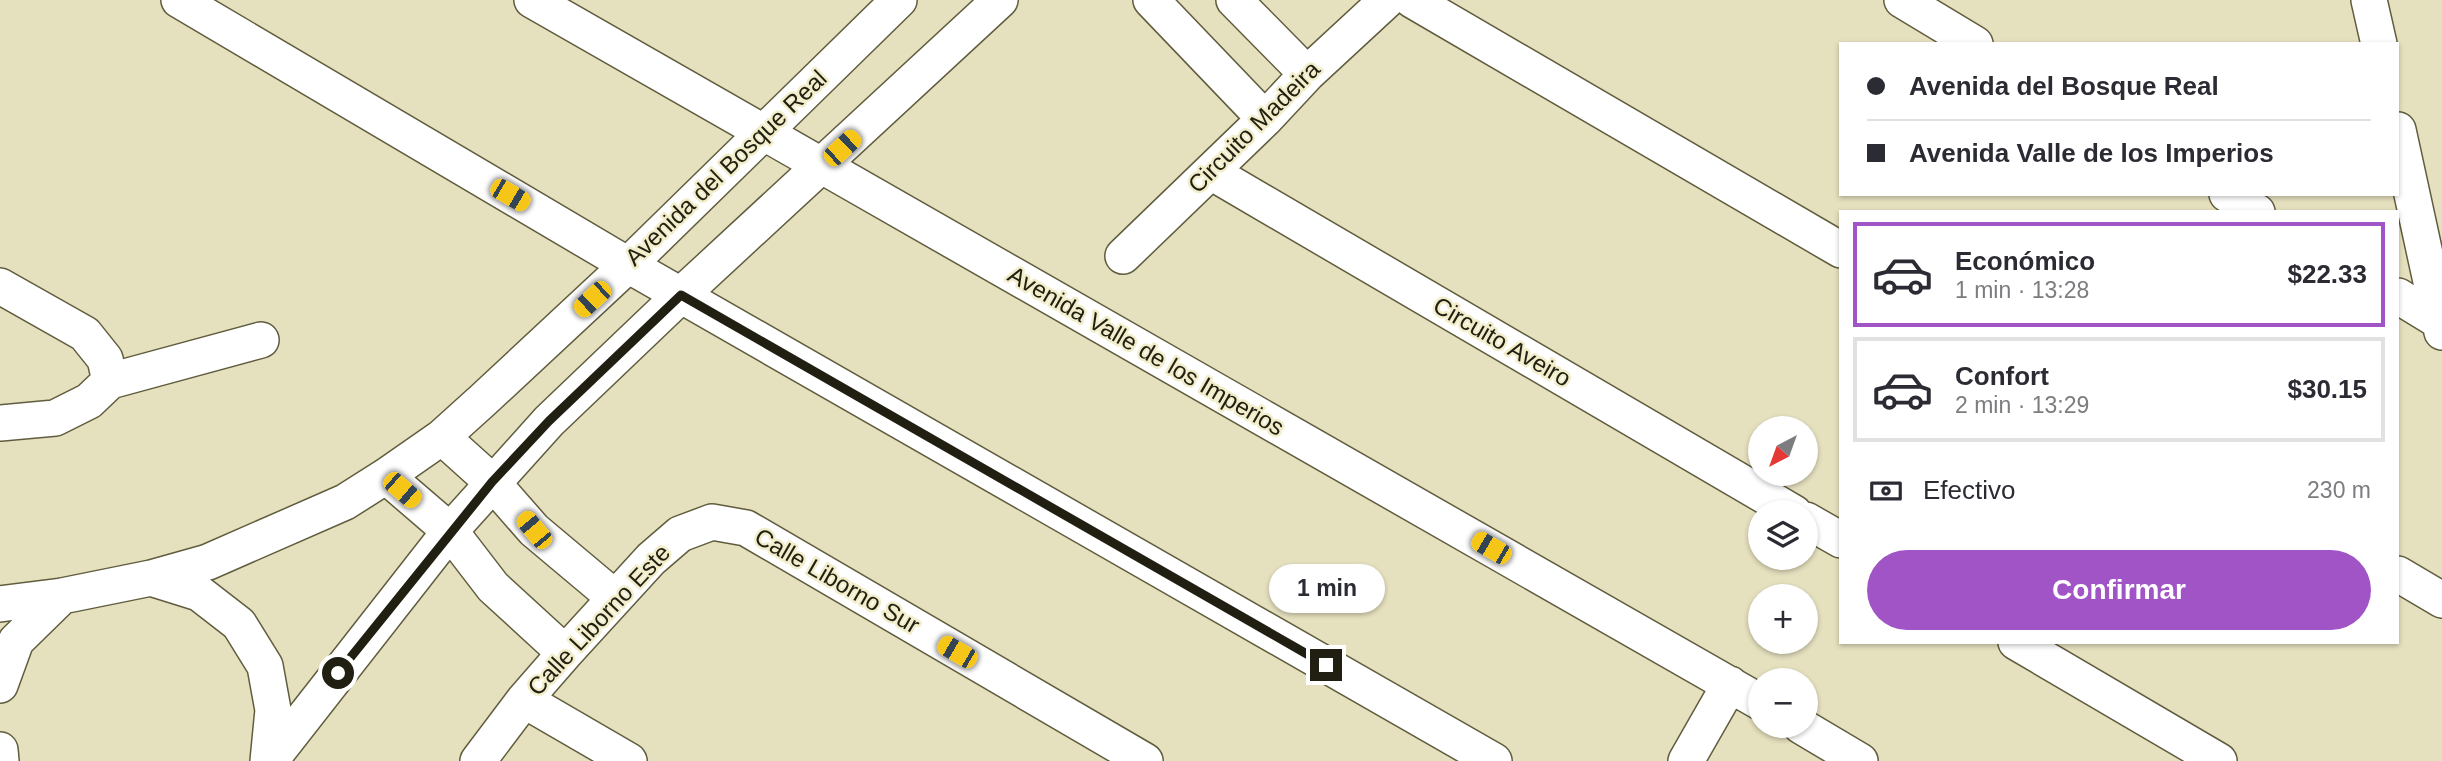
<!DOCTYPE html>
<html lang="es">
<meta charset="utf-8">
<style>
:root{--surface:#fff;--page:#f7f7f7;--text:#2b2b33;--muted:#7c7c81;--line:#e1e1e2;--accent:#a154c6}
body{margin:0;font-family:Arial,sans-serif;background:var(--page);color:var(--text);height:100vh;display:flex;flex-direction:column;font-size:26px;white-space:nowrap}
*{box-sizing:border-box;margin:0}
p{font-size:23px;color:var(--muted)}
.icon{flex:none;width:38px;height:38px;fill:none;stroke:currentColor;stroke-width:2;stroke-linecap:round;stroke-linejoin:round}
.map{position:relative;flex:1;overflow:hidden}
.panel{position:absolute;left:1839px;top:210px;width:560px;height:434px;display:flex;flex-direction:column;background:var(--surface);border-radius:0px;box-shadow:0 2px 5px #0004}
.panel>*{flex:none}
.banner{position:absolute;left:1839px;top:42px;width:560px;height:154px;border-radius:0px;box-shadow:0 2px 5px #0004;display:grid;align-content:center;height:154px;padding:0 28px;background:var(--surface)}
.needle{width:46px;rotate:221deg}
.fabs{position:absolute;left:1748px;top:416px;display:grid;gap:14px}
.fabs a{display:grid;place-items:center;width:70px;height:70px;border-radius:50%;background:var(--surface);box-shadow:0 2px 5px #0004;font-size:35px}
.end{position:absolute;width:32px;height:32px;margin:-16px;border:9px solid #201f12;background:#fff;box-shadow:0 0 0 4px #fff}
.from{border-radius:50%}
.bubble{position:absolute;height:49px;border-radius:24px;background:var(--surface);box-shadow:0 2px 5px #0004;font-size:23px;font-weight:800;line-height:49px;text-align:center}
.car{position:absolute;width:21px;height:42px;margin:-21px -10px;border-radius:9px;box-shadow:0 0 5px 2px #0007;background:linear-gradient(#f5c518 24%,#345 0 40%,#f5c518 0 76%,#345 0 86%,#f5c518 0)}
.banner b{display:flex;align-items:center;gap:24px;height:66px;font-size:26px}
.banner b+b{border-top:2px solid var(--line)}
.banner i{width:18px;height:18px;background:var(--text)}
ul{padding:12px 0 0;list-style:none}
li{display:flex;align-items:center;gap:21px;height:105px;margin:0 14px 10px;padding:0 14px;border:4px solid var(--line);border-radius:0px}
li div{flex:1}
li b{display:block;font-size:26px}
li em{font-style:normal;font-weight:800}
li.selected{border-color:var(--accent)}
li>.icon{width:63px;height:63px;stroke-width:1.5}
.pay{display:flex;align-items:center;gap:18px;height:77px;padding:0 28px;font-size:26px}
.pay p{margin-inline-start:auto}
.primary-button{display:flex;gap:14px;margin-top:auto;padding:14px 28px}
.primary-button a{flex:1;height:80px;border-radius:42px;background:var(--accent);color:#fff;font-size:28px;font-weight:800;line-height:80px;text-align:center}
.map>svg:first-child{display:block}
.lines{fill:none;stroke-linecap:round;stroke-linejoin:round}
.street-casing{stroke:#605c3e;stroke-width:38}
.street{stroke:#fff;stroke-width:35}
.route{stroke:#201f12;stroke-width:9}
.labels{text-anchor:middle;stroke-width:5;stroke-linejoin:round;paint-order:stroke}
.street-label{font-size:24px;fill:#201f12;stroke:#f2eecb}
</style>
<div class="map">
<svg width="2442" height="761" viewBox="0 0 2442 761">
<rect width="100%" height="100%" fill="#e5e0be"/>
<g class="lines">
<defs>
<path id="street" d="M 179,0 L 628,265 L 1494,761
M 532,0 L 1760,702
M 1151,0 L 1265,119
M 1234,0 L 1307,74
M 1412,0 L 1841,250
M 1902,0 L 1975,44
M 2369,0 L 2379,44
M 2398,130 L 2442,332
M 1211,172 L 1794,513
M 2227,194 L 2257,212
M 1123,256 L 1265,119 L 1307,74 L 1387,0
M 0,286 L 85,334 L 105,359 L 110,381
M 2398,296 L 2439,321
M 0,423 L 55,418 L 89,401 L 110,381 L 261,340
M 442,437 L 492,482 L 534,530 L 615,598
M 386,476 L 450,531 L 493,587 L 565,653
M 1806,520 L 1841,540
M 2398,574 L 2442,600
M 151,578 L 199,593 L 239,624 L 265,666 L 273,710 L 268,761
M 0,604 L 62,596 L 151,578 L 208,562 L 345,502 L 386,476 L 442,437 L 483,400 L 628,265 L 899,0
M 2016,642 L 2219,761
M 0,685 L 16,641 L 62,596
M 524,700 L 629,761
M 1801,726 L 1860,761
M 0,750 L 1,761
M 270,761 L 450,531 L 549,421 L 681,295 L 1000,0
M 478,761 L 524,700 L 565,653 L 651,559 L 680,534 L 712,522 L 746,528 L 1145,761
M 1686,761 L 1730,684"/>
</defs>
<!-- street casing -->
<use href="#street" class="street-casing"/>
<!-- street -->
<use href="#street" class="street"/>
</g>
<g class="lines">
<!-- route -->
<path class="route" d="M 338,673 L 492,482 L 549,421 L 681,295 L 1326,665"/>
</g>
<g class="labels">
<!-- street labels -->
<g class="street-label">
<text transform="translate(1254 127) rotate(-45)" y="8">Circuito Madeira</text>
<text transform="translate(726 168) rotate(-44)" y="8">Avenida del Bosque Real</text>
<text transform="translate(1502 342) rotate(30)" y="8">Circuito Aveiro</text>
<text transform="translate(1146 351) rotate(30)" y="8">Avenida Valle de los Imperios</text>
<text transform="translate(837 581) rotate(30)" y="8">Calle Liborno Sur</text>
<text transform="translate(599 620) rotate(-47)" y="8">Calle Liborno Este</text>
</g>
</g>
</svg>
<div class="fabs">
<a><svg class="needle" viewBox="-14 -14 28 28"><path d="M0-13l5 13h-10z" fill="#e53935"/><path d="M0 13l5-13h-10z" fill="#7c7c81"/></svg></a>
<a><svg class="icon" aria-label="layers" viewBox="0 0 24 24"><path d="M12 4l9 5-9 5-9-5zM3 14l9 5 9-5"/></svg></a>
<a>+</a>
<a>−</a>
</div>
<i class="end from" style="left:338px;top:673px"></i>
<i class="end" style="left:1326px;top:665px"></i>
<div class="bubble" style="left:1269px;top:564px;width:116px">1 min</div>
<i class="car" style="left:842px;top:148px;rotate:47deg"></i>
<i class="car" style="left:510px;top:195px;rotate:120deg"></i>
<i class="car" style="left:592px;top:299px;rotate:227deg"></i>
<i class="car" style="left:402px;top:490px;rotate:131deg"></i>
<i class="car" style="left:534px;top:530px;rotate:320deg"></i>
<i class="car" style="left:1491px;top:548px;rotate:300deg"></i>
<i class="car" style="left:957px;top:652px;rotate:300deg"></i>
<div class="banner">
<b><i class="from"></i>Avenida del Bosque Real</b>
<b><i></i>Avenida Valle de los Imperios</b>
</div>
<section class="panel">
<ul>
<li class="selected"><svg class="icon" aria-label="car" viewBox="0 0 24 24"><path d="M5 17H2v-5l4-1 3-4h7l3 4 3 1v5h-3M9 17h6M6 11h13"/><circle cx="7" cy="17" r="2"/><circle cx="17" cy="17" r="2"/></svg><div><b>Económico</b><p>1 min · 13:28</p></div><em>$22.33</em></li>
<li><svg class="icon" aria-label="car" viewBox="0 0 24 24"><path d="M5 17H2v-5l4-1 3-4h7l3 4 3 1v5h-3M9 17h6M6 11h13"/><circle cx="7" cy="17" r="2"/><circle cx="17" cy="17" r="2"/></svg><div><b>Confort</b><p>2 min · 13:29</p></div><em>$30.15</em></li>
</ul>
<div class="pay"><svg class="icon" aria-label="cash" viewBox="0 0 24 24"><path d="M3 7h18v10H3z"/><circle cx="12" cy="12" r="2"/></svg>Efectivo<p>230 m</p></div>
<div class="primary-button"><a>Confirmar</a></div>
</section>
</div>
